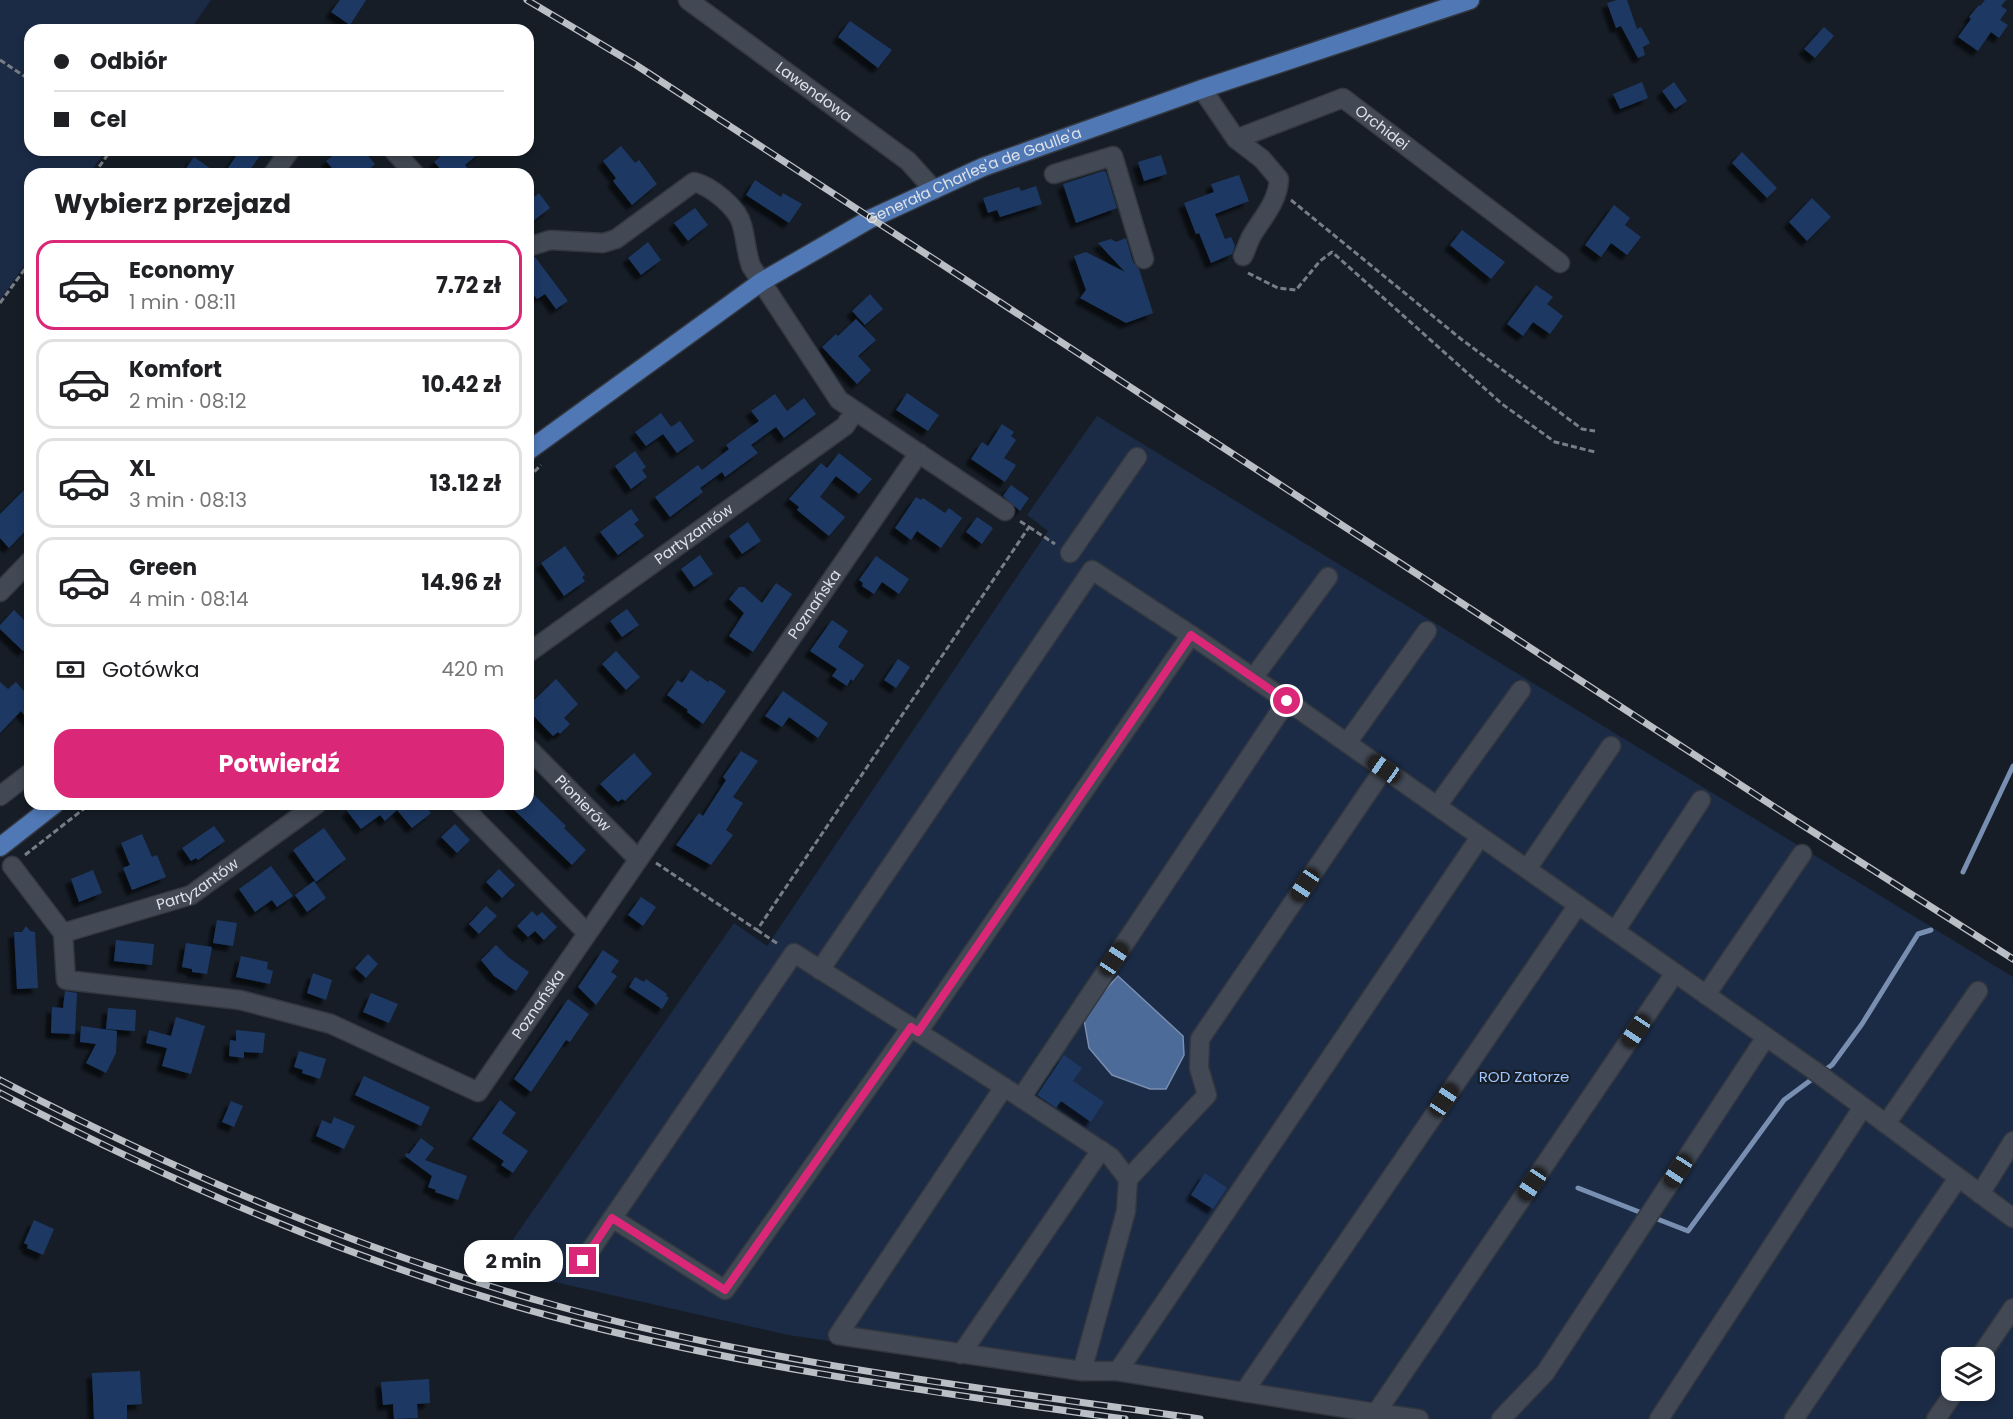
<!DOCTYPE html>
<html lang="pl">
<meta charset="utf-8">
<style>
:root{--surface:#fff;--page:#f2f2f2;--text:#202124;--muted:#757577;--line:#e0e0e0;--accent:#db2777}
body{margin:0;font-family:Poppins,sans-serif;background:var(--page);color:var(--text);height:100vh;display:flex;flex-direction:column;font-size:22px;white-space:nowrap}
*{box-sizing:border-box;margin:0}
p{font-size:20px;color:var(--muted)}
.icon{flex:none;width:33px;height:33px;fill:none;stroke:currentColor;stroke-width:2;stroke-linecap:round;stroke-linejoin:round}
.map{position:relative;flex:1;overflow:hidden}
.side{position:absolute;left:24px;top:168px;width:510px;height:642px;display:flex;flex-direction:column;background:var(--surface);border-radius:18px;box-shadow:0 3px 9px #0003}
.side>*{flex:none}
.hud{position:absolute;left:24px;top:24px;width:510px;height:132px;border-radius:18px;box-shadow:0 3px 9px #0003;display:grid;align-content:center;height:132px;padding:0 30px;background:var(--surface)}
.fabs{position:absolute;left:1941px;top:1347px;display:grid;gap:12px}
.fabs a{display:grid;place-items:center;width:54px;height:54px;border-radius:12px;background:var(--surface);box-shadow:0 3px 9px #0003;font-size:30px}
.end{position:absolute;width:27px;height:27px;margin:-14px;border:8px solid #db2777;background:#fff;box-shadow:0 0 0 3px #fff}
.from{border-radius:50%}
.bubble{position:absolute;height:42px;border-radius:18px;background:var(--surface);box-shadow:0 3px 9px #0003;font-size:20px;font-weight:700;line-height:42px;text-align:center}
.car{position:absolute;width:18px;height:36px;margin:-18px -9px;border-radius:8px;box-shadow:0 0 4px 2px #0007;background:linear-gradient(#222 24%,#8ab4d8 0 40%,#222 0 76%,#8ab4d8 0 86%,#222 0)}
.hud b{display:flex;align-items:center;gap:21px;height:57px;font-size:22px}
.hud b+b{border-top:2px solid var(--line)}
.hud i{width:15px;height:15px;background:var(--text)}
ul{padding:0;list-style:none}
li{display:flex;align-items:center;gap:18px;height:90px;margin:0 12px 9px;padding:0 18px;border:3px solid var(--line);border-radius:18px}
li div{flex:1}
li b{display:block;font-size:22px}
li em{font-style:normal;font-weight:700}
li.active{border-color:var(--accent)}
li>.icon{width:54px;height:54px;stroke-width:1.5}
h2{padding:0 30px;font-size:27px;line-height:72px}
.pay{display:flex;align-items:center;gap:15px;height:66px;padding:0 30px;font-size:22px}
.pay p{margin-inline-start:auto}
.primary-button{display:flex;gap:12px;margin-top:auto;padding:12px 30px}
.primary-button a{flex:1;height:69px;border-radius:18px;background:var(--accent);color:#fff;font-size:24px;font-weight:700;line-height:69px;text-align:center}
.map>svg:first-child{display:block}
.green{fill:#1b2b45;fill-rule:evenodd}
.water{fill:#4c6b99;stroke:#788fb1;stroke-width:1.5}
.lines{fill:none;stroke-linecap:round;stroke-linejoin:round}
.stream{stroke:#788fb1;stroke-width:5}
.building{fill:#1d3963;filter:url(#shadow)}
.minor-casing{stroke:#33373f;stroke-width:21}
.major-casing{stroke:#33373f;stroke-width:21}
.path{stroke:#787e86;stroke-width:3;stroke-dasharray:6 3;stroke-linecap:butt}
.minor{stroke:#424954;stroke-width:18}
.major{stroke:#5078b5;stroke-width:18}
.rail-casing{stroke:#b9bfc5;stroke-width:7}
.rail{stroke:#161d26;stroke-width:4.5;stroke-dasharray:14;stroke-linecap:butt}
.route{stroke:#db2777;stroke-width:8}
.labels{text-anchor:middle;stroke-width:4.5;stroke-linejoin:round;paint-order:stroke}
.street-label{font-size:15px;fill:#dde2e8;stroke:#161d26}
.park-label{font-size:15px;fill:#a2c7ff;stroke:#161d26}
</style>
<div class="map">
<svg width="2013" height="1419" viewBox="0 0 2013 1419">
<defs>
<filter id="shadow"><feDropShadow dx="-5.5" dy="5.5" stdDeviation="1.5" flood-color="#0009"/></filter>
</defs>
<rect width="100%" height="100%" fill="#161d26"/>
<!-- green -->
<path class="green" d="M 0,0 L 211,0 L 190,30 L 30,30 L 30,150 L 106,150 L 89,174 L 30,174 L 30,257 L 0,300 Z
M 1097,416 L 2013,977 L 2013,1419 L 1374,1419 L 788,1335 L 493,1268 L 734,923 L 767,946 L 1048,531 L 1027,515 ZM 1952,1358 L 1984,1358 L 1984,1390 L 1952,1390 Z"/>
<!-- water -->
<path class="water" d="M 1118,976 L 1183,1036 L 1184,1055 L 1166,1089 L 1150,1089 L 1112,1075 L 1089,1048 L 1083,1014 Z"/>
<g class="lines">
<!-- stream -->
<path class="stream" d="M 1963,872 L 2013,766
M 1823,1071 L 1832,1065 L 1862,1024 L 1918,934 L 1931,930
M 1578,1188 L 1688,1231 L 1784,1100 L 1815,1077"/>
</g>
<!-- building -->
<path class="building" d="M 340,0 L 366,0 L 350,25 L 331,12 Z
M 1617,0 L 1627,0 L 1637,29 L 1641,27 L 1646,36 L 1650,43 L 1643,47 L 1645,55 L 1638,58 L 1621,26 L 1616,28 L 1607,3 Z
M 1985,0 L 2006,0 L 2001,6 L 2007,10 L 2000,20 L 2008,25 L 1999,38 L 1991,32 L 1978,51 L 1958,37 L 1971,19 L 1969,17 L 1979,5 L 1980,6 Z
M 850,21 L 892,50 L 878,68 L 838,37 Z
M 1824,27 L 1834,36 L 1815,58 L 1804,49 Z
M 1642,82 L 1648,98 L 1620,109 L 1613,94 Z
M 1674,82 L 1687,101 L 1675,109 L 1662,91 Z
M 621,146 L 635,163 L 639,160 L 657,184 L 632,205 L 613,181 L 616,178 L 603,161 Z
M 240,150 L 264,150 L 247,174 L 224,174 Z
M 340,150 L 363,150 L 375,164 L 364,174 L 337,174 L 326,161 Z
M 448,150 L 483,150 L 465,165 L 472,174 L 445,174 L 434,162 Z
M 1742,152 L 1777,188 L 1767,198 L 1732,163 Z
M 1161,155 L 1167,174 L 1144,181 L 1138,162 Z
M 194,157 L 218,174 L 182,174 Z
M 1103,171 L 1106,172 L 1117,208 L 1076,223 L 1063,184 Z
M 1239,175 L 1249,201 L 1215,214 L 1225,239 L 1231,237 L 1235,246 L 1232,254 L 1211,263 L 1199,233 L 1196,234 L 1184,203 L 1214,192 L 1211,184 Z
M 755,180 L 781,197 L 783,193 L 802,204 L 789,223 L 746,195 Z
M 1036,186 L 1042,204 L 1000,217 L 997,210 L 988,213 L 983,198 L 1019,187 L 1021,191 Z
M 539,193 L 550,208 L 528,225 L 528,202 Z
M 1812,198 L 1831,217 L 1807,241 L 1789,222 Z
M 1614,205 L 1630,218 L 1625,225 L 1641,237 L 1627,255 L 1611,243 L 1601,257 L 1585,245 Z
M 695,208 L 708,225 L 688,241 L 674,223 Z
M 1462,230 L 1505,262 L 1491,279 L 1450,245 Z
M 1126,238 L 1133,262 L 1139,269 L 1153,313 L 1126,323 L 1080,298 L 1086,290 L 1074,256 L 1086,252 L 1125,272 L 1098,243 L 1111,239 L 1116,242 Z
M 648,242 L 661,260 L 641,275 L 628,258 Z
M 535,257 L 568,301 L 556,309 L 545,294 L 537,299 L 528,287 L 528,258 Z
M 1536,285 L 1553,297 L 1547,304 L 1563,316 L 1550,334 L 1533,322 L 1523,336 L 1507,324 Z
M 870,294 L 883,309 L 865,325 L 852,311 Z
M 856,319 L 876,340 L 858,356 L 871,370 L 857,384 L 822,347 L 836,334 L 838,336 Z
M 907,393 L 939,415 L 928,431 L 896,410 Z
M 775,394 L 787,411 L 804,398 L 816,414 L 784,438 L 776,427 L 751,445 L 758,453 L 725,477 L 722,472 L 700,488 L 703,492 L 670,517 L 655,497 L 698,465 L 702,470 L 729,449 L 726,445 L 759,421 L 751,411 Z
M 661,413 L 671,427 L 680,421 L 694,441 L 677,453 L 663,434 L 646,446 L 635,432 Z
M 1002,424 L 1014,432 L 1011,436 L 1016,440 L 1004,458 L 1016,465 L 1005,482 L 971,459 L 982,442 L 988,446 Z
M 635,451 L 646,467 L 642,470 L 647,477 L 631,489 L 615,466 Z
M 839,453 L 872,479 L 859,494 L 836,476 L 820,497 L 845,517 L 829,536 L 797,510 L 799,507 L 789,499 L 821,463 L 827,468 Z
M 30,484 L 30,526 L 9,548 L 0,538 L 0,514 Z
M 1011,485 L 1029,498 L 1020,511 L 1003,496 Z
M 916,497 L 921,500 L 923,498 L 945,513 L 949,508 L 962,518 L 941,548 L 917,531 L 911,540 L 895,528 Z
M 631,509 L 639,520 L 634,524 L 644,536 L 618,555 L 600,532 Z
M 977,517 L 993,528 L 982,544 L 966,532 Z
M 748,522 L 761,541 L 742,554 L 729,536 Z
M 565,546 L 585,575 L 582,577 L 585,581 L 564,596 L 541,563 Z
M 700,555 L 713,574 L 694,587 L 681,569 Z
M 876,556 L 909,579 L 899,594 L 882,582 L 874,594 L 862,586 L 863,583 L 859,580 Z
M 776,583 L 792,594 L 753,652 L 729,636 L 744,613 L 729,599 L 739,587 L 744,587 L 762,603 Z
M 627,609 L 639,625 L 622,637 L 610,621 Z
M 14,610 L 30,626 L 30,645 L 23,651 L 0,629 L 0,625 Z
M 832,620 L 848,631 L 838,647 L 864,665 L 853,681 L 851,679 L 847,686 L 832,676 L 837,669 L 810,651 Z
M 616,651 L 640,677 L 626,690 L 602,664 Z
M 898,659 L 910,667 L 896,688 L 884,680 Z
M 691,670 L 708,682 L 710,680 L 726,691 L 703,724 L 687,712 L 688,710 L 667,695 L 678,680 L 682,683 Z
M 556,679 L 578,704 L 564,718 L 570,724 L 560,734 L 558,732 L 553,736 L 528,710 L 528,706 Z
M 0,682 L 8,689 L 16,682 L 30,698 L 30,722 L 21,711 L 0,733 Z
M 783,691 L 828,723 L 818,738 L 789,717 L 782,727 L 765,716 Z
M 741,751 L 758,761 L 733,797 L 743,803 L 726,830 L 733,835 L 711,865 L 676,845 L 699,813 L 703,816 L 726,780 L 723,777 Z
M 634,753 L 652,774 L 625,801 L 622,799 L 618,802 L 600,784 Z
M 528,789 L 566,826 L 564,828 L 586,850 L 572,865 L 508,804 L 528,804 Z
M 356,804 L 424,804 L 431,813 L 412,828 L 397,810 L 385,821 L 380,815 L 361,829 L 347,811 Z
M 455,824 L 470,840 L 457,853 L 441,837 Z
M 214,826 L 225,841 L 198,860 L 196,858 L 191,861 L 182,848 Z
M 324,828 L 346,859 L 316,882 L 293,850 Z
M 142,834 L 152,857 L 157,855 L 166,877 L 132,890 L 123,868 L 130,865 L 121,843 Z
M 271,866 L 293,896 L 277,907 L 272,900 L 255,912 L 239,889 Z
M 499,869 L 515,885 L 502,898 L 486,882 Z
M 93,870 L 102,893 L 79,902 L 71,879 Z
M 314,881 L 326,898 L 307,912 L 295,895 Z
M 641,897 L 656,907 L 643,926 L 628,915 Z
M 486,906 L 497,916 L 479,934 L 469,924 Z
M 532,911 L 537,916 L 542,912 L 557,927 L 544,940 L 535,931 L 528,937 L 517,926 Z
M 217,920 L 237,923 L 233,946 L 213,943 Z
M 26,926 L 30,931 L 35,932 L 38,988 L 17,989 L 14,932 L 22,932 Z
M 116,940 L 154,944 L 152,965 L 114,961 Z
M 186,943 L 212,947 L 207,974 L 192,972 L 192,969 L 182,967 Z
M 496,945 L 508,957 L 529,972 L 516,991 L 494,976 L 481,960 Z
M 603,950 L 619,961 L 611,972 L 617,976 L 596,1005 L 578,987 Z
M 368,954 L 378,964 L 366,978 L 355,968 Z
M 241,956 L 268,962 L 267,969 L 273,971 L 270,984 L 236,977 Z
M 313,973 L 332,980 L 326,1000 L 307,993 Z
M 635,977 L 644,982 L 646,979 L 667,994 L 666,996 L 669,998 L 662,1009 L 629,987 Z
M 65,991 L 77,993 L 75,1034 L 51,1033 L 52,1007 L 63,1008 Z
M 371,993 L 398,1004 L 389,1023 L 363,1012 Z
M 568,999 L 589,1014 L 570,1042 L 566,1040 L 531,1092 L 514,1079 Z
M 108,1008 L 136,1010 L 135,1031 L 106,1029 Z
M 176,1017 L 205,1026 L 191,1074 L 162,1066 L 167,1048 L 146,1043 L 149,1030 L 171,1036 Z
M 81,1026 L 117,1031 L 116,1053 L 106,1073 L 86,1063 L 96,1044 L 80,1042 Z
M 236,1030 L 265,1033 L 263,1053 L 244,1052 L 244,1058 L 229,1056 L 230,1040 L 236,1041 Z
M 299,1051 L 326,1059 L 320,1079 L 302,1073 L 303,1070 L 294,1067 Z
M 1064,1055 L 1082,1068 L 1073,1081 L 1104,1102 L 1091,1122 L 1061,1101 L 1056,1108 L 1037,1095 Z
M 364,1076 L 430,1107 L 421,1126 L 355,1095 Z
M 500,1100 L 516,1113 L 502,1133 L 528,1151 L 513,1173 L 501,1165 L 504,1161 L 472,1139 Z
M 231,1101 L 243,1106 L 234,1127 L 222,1122 Z
M 334,1117 L 355,1126 L 344,1149 L 316,1136 L 322,1120 L 331,1124 Z
M 421,1138 L 434,1148 L 425,1160 L 467,1176 L 458,1200 L 435,1192 L 436,1190 L 428,1187 L 432,1176 L 405,1156 L 406,1153 L 409,1154 Z
M 1205,1173 L 1227,1188 L 1213,1209 L 1191,1195 Z
M 34,1220 L 54,1229 L 43,1255 L 27,1248 L 28,1245 L 24,1243 Z
M 140,1371 L 142,1404 L 127,1405 L 127,1419 L 94,1419 L 92,1373 Z
M 429,1379 L 430,1403 L 417,1404 L 418,1418 L 394,1419 L 393,1404 L 383,1405 L 381,1382 Z"/>
<g class="lines">
<defs>
<g id="minor">
<path id="s1" d="M 688,0 L 908,161 L 934,190"/>
<path id="s2" d="M 1202,89 L 1236,139 L 1343,98 L 1560,263"/>
<path d="M 1236,139 L 1262,159 L 1279,179 C 1278,202 1262,218 1251,237 C 1248,243 1246,250 1243,256"/>
<path d="M 393,150 L 415,174"/>
<path d="M 273,174 L 290,150"/>
<path d="M 1054,174 L 1113,156 L 1144,259"/>
<path d="M 528,247 L 550,240 L 603,243 L 616,239 L 694,182 C 711,186 738,208 742,225 C 746,239 746,252 751,266 L 839,400 L 1005,511"/>
<path d="M 1070,553 L 1137,457"/>
<path d="M 0,592 L 30,561"/>
<path id="s3" d="M 528,653 L 845,426 L 855,411"/>
<path d="M 1253,678 L 1328,577"/>
<path d="M 1287,701 L 1812,1069 L 2013,1218"/>
<path d="M 1347,743 L 1427,631"/>
<path id="s4" d="M 528,748 L 638,859"/>
<path d="M 0,796 L 30,773"/>
<path d="M 460,804 L 587,933"/>
<path d="M 1437,806 L 1521,690"/>
<path id="s5" d="M 12,866 L 63,933 L 66,980 L 240,1000 L 331,1024 L 478,1092 L 919,453"/>
<path d="M 1527,869 L 1611,746"/>
<path d="M 1615,931 L 1701,800"/>
<path id="s6" d="M 63,933 L 191,895 L 317,804"/>
<path d="M 820,970 L 1092,570 L 1191,635 L 918,1032 L 911,1027"/>
<path d="M 1706,995 L 1802,854"/>
<path d="M 918,1032 L 1021,1098 L 1287,701 L 1191,635"/>
<path d="M 1004,1087 L 838,1335 L 1082,1371 L 1126,1211 L 1128,1179 L 1111,1157 L 1021,1098"/>
<path d="M 1886,1124 L 1978,991"/>
<path d="M 1128,1179 L 1207,1095 L 1199,1068 L 1200,1039 L 1384,769"/>
<path d="M 1980,1194 L 2013,1141"/>
<path d="M 583,1261 L 794,953 L 911,1027 L 725,1290 L 612,1218"/>
<path d="M 961,1354 L 1101,1150"/>
<path d="M 1979,1358 L 2013,1308"/>
<path d="M 1082,1371 L 1118,1371 L 1480,837"/>
<path d="M 1118,1371 L 1244,1392 L 1578,905"/>
<path d="M 1244,1392 L 1376,1413 L 1675,973"/>
<path d="M 1376,1413 L 1419,1419"/>
<path d="M 1501,1419 L 1545,1373 L 1766,1037"/>
<path d="M 1659,1419 L 1863,1107"/>
<path d="M 1794,1419 L 1958,1178"/>
<path d="M 1936,1419 L 1956,1390"/>
</g>
<g id="major">
<path id="s7" d="M 528,451 L 761,282 L 870,219 L 983,167 L 1202,89 L 1470,0"/>
<path d="M 0,847 L 55,804"/>
</g>
</defs>
<!-- minor casing -->
<use href="#minor" class="minor-casing"/>
<!-- major casing -->
<use href="#major" class="major-casing"/>
<!-- path -->
<path class="path" d="M 0,60 L 30,80
M 94,174 L 111,150
M 1291,200 L 1461,339 L 1582,429 L 1595,431
M 1248,273 L 1278,288 L 1296,290 L 1320,261 L 1332,252 L 1502,404 L 1555,442 L 1595,452
M 0,303 L 30,262
M 528,478 L 541,465
M 1029,527 L 1055,544
M 25,855 L 90,804
M 656,863 L 757,930 L 1029,527 L 1018,520
M 757,930 L 778,944"/>
<!-- minor -->
<use href="#minor" class="minor"/>
<!-- major -->
<use href="#major" class="major"/>
<defs>
<path id="rail" d="M 527,0 L 636,65 L 1796,821 L 2013,959
M 0,1080 C 180,1173 359,1251 554,1305 C 765,1364 984,1388 1200,1419
M 0,1093 C 177,1185 361,1265 554,1317 C 741,1367 933,1392 1125,1419"/>
</defs>
<!-- rail casing -->
<use href="#rail" class="rail-casing"/>
<!-- rail -->
<use href="#rail" class="rail"/>
</g>
<g class="lines">
<!-- route -->
<path class="route" d="M 583,1261 L 612,1218 L 725,1290 L 911,1027 L 918,1032 L 1191,635 L 1287,701"/>
</g>
<g class="labels">
<!-- street labels -->
<g class="street-label">
<text dy="5" stroke="none"><textPath href="#s1" startOffset="156">Lawendowa</textPath></text>
<text dy="5" stroke="none"><textPath href="#s2" startOffset="224">Orchidei</textPath></text>
<text dy="5" stroke="none"><textPath href="#s7" startOffset="526">Generała Charles'a de Gaulle'a</textPath></text>
<text dy="5" stroke="none"><textPath href="#s3" startOffset="204">Partyzantów</textPath></text>
<text dy="5" stroke="none"><textPath href="#s5" startOffset="1155">Poznańska</textPath></text>
<text dy="5" stroke="none"><textPath href="#s4" startOffset="78">Pionierów</textPath></text>
<text dy="5" stroke="none"><textPath href="#s6" startOffset="144">Partyzantów</textPath></text>
<text dy="5" stroke="none"><textPath href="#s5" startOffset="669">Poznańska</textPath></text>
</g>
<!-- park labels -->
<g class="park-label">
<text x="1524" y="1082">ROD Zatorze</text>
</g>
</g>
</svg>
<div class="fabs">
<a><svg class="icon" aria-label="layers" viewBox="0 0 24 24"><path d="M12 4l9 5-9 5-9-5zM3 14l9 5 9-5"/></svg></a>
</div>
<i class="end from" style="left:1287px;top:701px"></i>
<i class="end" style="left:583px;top:1261px"></i>
<div class="bubble" style="left:464px;top:1240px;width:99px">2 min</div>
<i class="car" style="left:1384px;top:769px;rotate:305deg"></i>
<i class="car" style="left:1305px;top:885px;rotate:214deg"></i>
<i class="car" style="left:1114px;top:959px;rotate:34deg"></i>
<i class="car" style="left:1636px;top:1031px;rotate:214deg"></i>
<i class="car" style="left:1444px;top:1100px;rotate:34deg"></i>
<i class="car" style="left:1678px;top:1171px;rotate:213deg"></i>
<i class="car" style="left:1532px;top:1184px;rotate:214deg"></i>
<div class="hud">
<b><i class="from"></i>Odbiór</b>
<b><i></i>Cel</b>
</div>
<section class="side">
<h2>Wybierz przejazd</h2>
<ul>
<li class="active"><svg class="icon" aria-label="car" viewBox="0 0 24 24"><path d="M5 17H2v-5l4-1 3-4h7l3 4 3 1v5h-3M9 17h6M6 11h13"/><circle cx="7" cy="17" r="2"/><circle cx="17" cy="17" r="2"/></svg><div><b>Economy</b><p>1 min · 08:11</p></div><em>7.72 zł</em></li>
<li><svg class="icon" aria-label="car" viewBox="0 0 24 24"><path d="M5 17H2v-5l4-1 3-4h7l3 4 3 1v5h-3M9 17h6M6 11h13"/><circle cx="7" cy="17" r="2"/><circle cx="17" cy="17" r="2"/></svg><div><b>Komfort</b><p>2 min · 08:12</p></div><em>10.42 zł</em></li>
<li><svg class="icon" aria-label="car" viewBox="0 0 24 24"><path d="M5 17H2v-5l4-1 3-4h7l3 4 3 1v5h-3M9 17h6M6 11h13"/><circle cx="7" cy="17" r="2"/><circle cx="17" cy="17" r="2"/></svg><div><b>XL</b><p>3 min · 08:13</p></div><em>13.12 zł</em></li>
<li><svg class="icon" aria-label="car" viewBox="0 0 24 24"><path d="M5 17H2v-5l4-1 3-4h7l3 4 3 1v5h-3M9 17h6M6 11h13"/><circle cx="7" cy="17" r="2"/><circle cx="17" cy="17" r="2"/></svg><div><b>Green</b><p>4 min · 08:14</p></div><em>14.96 zł</em></li>
</ul>
<div class="pay"><svg class="icon" aria-label="cash" viewBox="0 0 24 24"><path d="M3 7h18v10H3z"/><circle cx="12" cy="12" r="2"/></svg>Gotówka<p>420 m</p></div>
<div class="primary-button"><a>Potwierdź</a></div>
</section>
</div>
